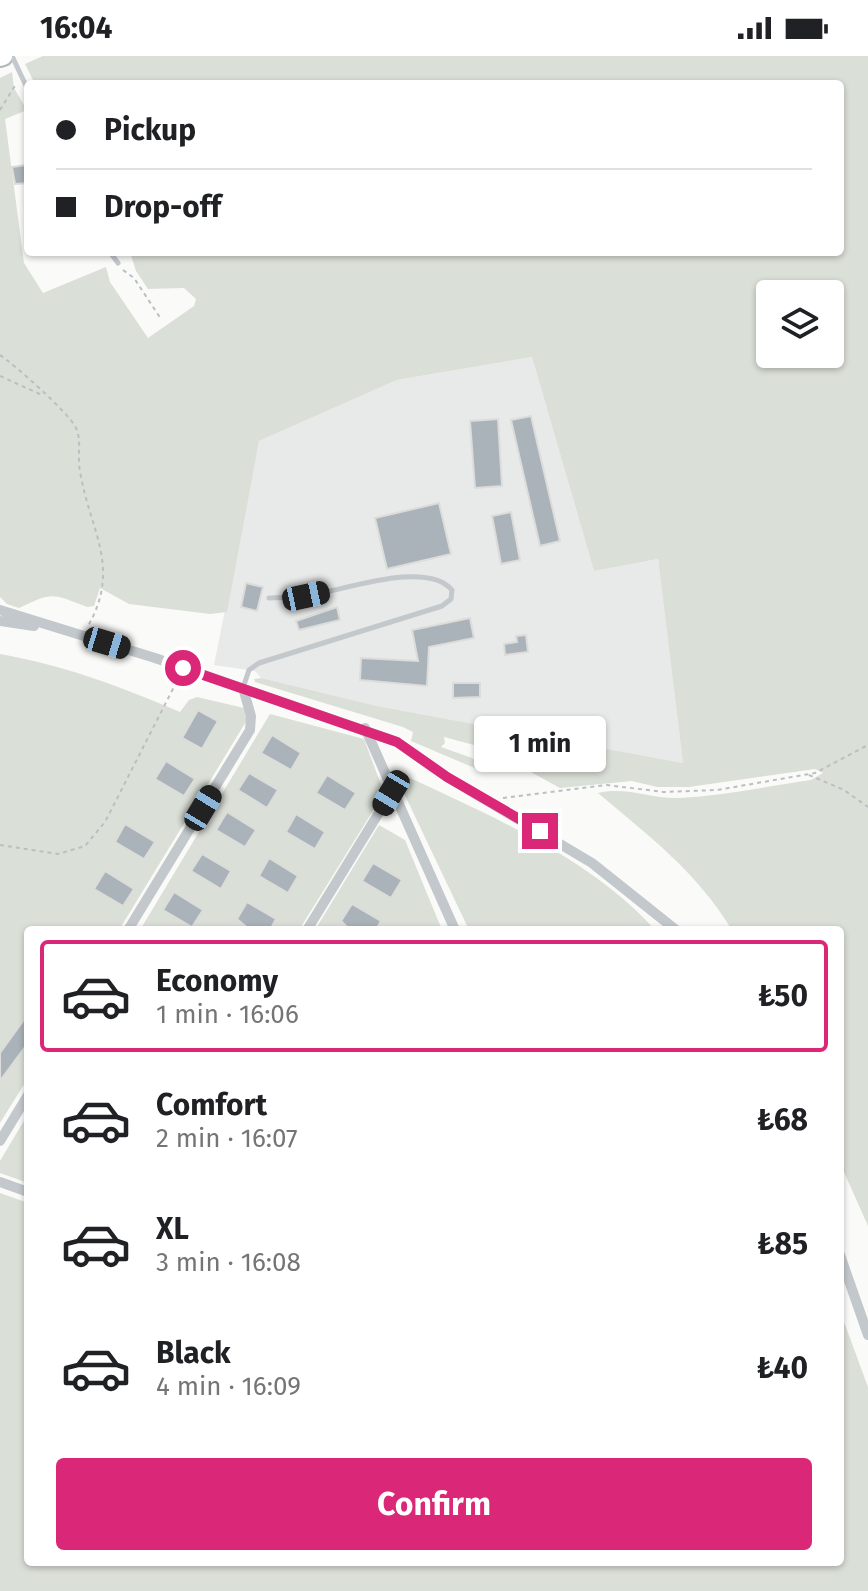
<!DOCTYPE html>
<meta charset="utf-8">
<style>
:root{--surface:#fff;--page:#f2f2f2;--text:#202124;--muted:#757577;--line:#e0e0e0;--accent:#db2777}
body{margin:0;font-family:"Fira Sans",sans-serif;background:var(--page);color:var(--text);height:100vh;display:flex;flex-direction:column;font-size:30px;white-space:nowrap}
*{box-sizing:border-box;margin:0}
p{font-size:26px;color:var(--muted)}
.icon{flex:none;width:44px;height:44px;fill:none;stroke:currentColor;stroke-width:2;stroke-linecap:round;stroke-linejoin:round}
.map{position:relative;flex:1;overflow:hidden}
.drawer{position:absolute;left:24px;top:870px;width:820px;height:640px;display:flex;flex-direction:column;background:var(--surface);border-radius:8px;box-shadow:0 2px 6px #0004}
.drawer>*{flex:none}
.hud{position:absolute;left:24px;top:24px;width:820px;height:176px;border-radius:8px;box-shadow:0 2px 6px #0004;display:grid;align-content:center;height:176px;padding:0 32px;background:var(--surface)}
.buttons{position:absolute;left:756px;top:224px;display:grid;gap:16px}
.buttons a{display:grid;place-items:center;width:88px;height:88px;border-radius:8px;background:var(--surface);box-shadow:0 2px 6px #0004;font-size:40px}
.end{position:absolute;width:36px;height:36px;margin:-18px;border:10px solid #db2777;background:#fff;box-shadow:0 0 0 4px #fff}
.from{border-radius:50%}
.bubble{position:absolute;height:56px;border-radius:8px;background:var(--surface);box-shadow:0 2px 6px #0004;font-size:26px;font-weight:700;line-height:56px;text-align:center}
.car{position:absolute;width:24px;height:48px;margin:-24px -12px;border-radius:10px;box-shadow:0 0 6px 2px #0007;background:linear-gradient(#222 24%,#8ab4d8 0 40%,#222 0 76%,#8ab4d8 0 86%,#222 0)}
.hud b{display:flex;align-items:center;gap:28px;height:76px;font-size:30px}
.hud b+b{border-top:2px solid var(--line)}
.hud i{width:20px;height:20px;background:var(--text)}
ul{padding:14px 0 0;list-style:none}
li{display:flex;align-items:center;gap:24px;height:112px;margin:0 16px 12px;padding:0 16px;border:4px solid transparent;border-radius:8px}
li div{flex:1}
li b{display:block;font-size:30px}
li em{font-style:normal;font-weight:700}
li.active{border-color:var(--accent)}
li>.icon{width:72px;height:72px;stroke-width:1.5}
.action{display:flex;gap:16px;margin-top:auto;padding:16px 32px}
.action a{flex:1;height:92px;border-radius:8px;background:var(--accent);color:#fff;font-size:32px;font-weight:700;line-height:92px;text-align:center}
.status{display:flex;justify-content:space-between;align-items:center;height:56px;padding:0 40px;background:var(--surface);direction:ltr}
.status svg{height:22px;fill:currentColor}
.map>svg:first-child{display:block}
.built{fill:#e8e9e9}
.green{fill:#dadfd7;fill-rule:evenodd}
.building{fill:#aab3b9;stroke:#dcdcda;stroke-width:2}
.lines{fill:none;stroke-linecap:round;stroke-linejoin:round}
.highway-casing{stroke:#b4b9bd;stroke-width:22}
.path{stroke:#bbbfc2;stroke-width:2;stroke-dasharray:4 4;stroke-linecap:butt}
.lane{stroke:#c3c8cc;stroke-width:5}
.street{stroke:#c3c8cc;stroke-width:10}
.highway{stroke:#fff;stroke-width:18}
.route{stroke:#db2777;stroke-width:10}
</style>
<div class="status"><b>16:04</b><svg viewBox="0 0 49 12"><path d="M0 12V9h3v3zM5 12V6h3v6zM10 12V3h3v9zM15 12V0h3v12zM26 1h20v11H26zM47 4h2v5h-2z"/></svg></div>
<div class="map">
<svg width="868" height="1535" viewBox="0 0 868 1535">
<rect width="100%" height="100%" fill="#fafaf8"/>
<!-- built -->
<path class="built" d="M 532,301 L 594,515 L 658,503 L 683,707 L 377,650 L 261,622 L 255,615 L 214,609 L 259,385 L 397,324 Z"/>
<!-- green -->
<path class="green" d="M 43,0 L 868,0 L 868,1170 L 840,1107 L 840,874 L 732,874 C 697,816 649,780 598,737 C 626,730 651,743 679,742 C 724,740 768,730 811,724 L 823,717 L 815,713 L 689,731 L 657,731 L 632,725 L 560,732 L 489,693 L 444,681 L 445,687 L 441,691 L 472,702 L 487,713 L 477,713 L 411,685 L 413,676 L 403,671 L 255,626 L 254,623 L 261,622 L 377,650 L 683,707 L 658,503 L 594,515 L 532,301 L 397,324 L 259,385 L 227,556 L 210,558 L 129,548 L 100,532 L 94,550 L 87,551 C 53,538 54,535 19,552 L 7,548 L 0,541 L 0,22 L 12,16 L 14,32 L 27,54 L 5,63 L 24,207 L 43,237 L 106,211 L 110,226 L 148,282 L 194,250 L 196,243 L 184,232 L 148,233 L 136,215 L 130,196 L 840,196 L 840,28 L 35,28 L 25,8 ZM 770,238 L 830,238 L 830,298 L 770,298 Z
M 0,598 C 63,609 122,631 180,656 L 189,644 L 197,641 L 244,652 L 247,664 L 119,874 L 28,874 L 28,1022 L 0,1067 Z
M 270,658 L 364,683 L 384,737 L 299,874 L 140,874 Z
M 393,714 C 482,756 589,800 655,874 L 469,874 Z
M 379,769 L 405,784 L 442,874 L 315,874 Z
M 28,1058 L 28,1127 L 0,1117 L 0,1105 Z
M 0,1137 L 28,1147 L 28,1506 L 840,1506 L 840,1255 L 868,1331 L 868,1535 L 0,1535 Z"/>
<!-- building -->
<path class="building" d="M 26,109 L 28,127 L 15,128 L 12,111 Z
M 531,360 L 560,485 L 540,490 L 511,364 Z
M 498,363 L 502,430 L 475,432 L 470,365 Z
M 439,447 L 451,498 L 387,513 L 375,462 Z
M 511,456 L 520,504 L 501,508 L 492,460 Z
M 246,527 L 263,531 L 257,555 L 241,551 Z
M 337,551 L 340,564 L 299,574 L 296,565 Z
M 470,562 L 474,582 L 429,591 L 427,630 L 360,624 L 361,602 L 418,605 L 412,574 Z
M 526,579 L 528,596 L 505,599 L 504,588 L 517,586 L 516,580 Z
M 453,627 L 480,627 L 480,641 L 453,642 Z
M 198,654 L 218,665 L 202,693 L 182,682 Z
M 272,679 L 301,697 L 291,714 L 261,697 Z
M 166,705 L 195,723 L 184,740 L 155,723 Z
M 249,717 L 278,734 L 267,752 L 238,734 Z
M 327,719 L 356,737 L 345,754 L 316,737 Z
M 227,756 L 256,774 L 245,791 L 216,774 Z
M 296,758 L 325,776 L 315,793 L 286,776 Z
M 125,768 L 155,786 L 144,803 L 115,786 Z
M 202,798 L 231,815 L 221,833 L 191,815 Z
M 269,802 L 298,820 L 288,837 L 259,820 Z
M 373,807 L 402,824 L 391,842 L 362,825 Z
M 105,815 L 134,833 L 123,850 L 94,833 Z
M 174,836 L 203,854 L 192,871 L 163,854 Z
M 247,846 L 276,863 L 270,874 L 250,874 L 237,863 Z
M 352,848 L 381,865 L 376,874 L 352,874 L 346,870 L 341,865 Z
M 28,958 L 28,987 L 0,1025 L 0,997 Z"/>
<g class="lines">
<defs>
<path id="highway" d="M 0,1 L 3,0"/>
</defs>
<!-- highway casing -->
<use href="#highway" class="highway-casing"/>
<!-- path -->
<path class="path" d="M 0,54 L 16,28
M 123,214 L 134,222 L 161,263
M 0,299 C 15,309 70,358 76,372 C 82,385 77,401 80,415 C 89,473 122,511 88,570
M 0,320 L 42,339
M 809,719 L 844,734 L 868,751
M 503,742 L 607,729 L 663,736 L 717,734 L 815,717 L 868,689
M 0,789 L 58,798 L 85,790 L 105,766 L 179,621"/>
<!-- lane -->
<path class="lane" d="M 12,0 L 28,34
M 110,196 L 118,207
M 243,632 L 249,614 L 259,607 L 442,550 L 451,543 L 452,534 C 426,503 342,535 307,540 C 294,542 281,541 269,542"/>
<!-- street -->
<path class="street" d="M 0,554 L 155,602 L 397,686 L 447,721 L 592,807 L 676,874
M 0,565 L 34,570
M 365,672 L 455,874
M 128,874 L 250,674 L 251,660 L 243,632
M 307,874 L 391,737
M 0,1085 L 28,1039
M 0,1126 L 28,1136
M 840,1199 L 868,1279"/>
<!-- highway -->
<use href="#highway" class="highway"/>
</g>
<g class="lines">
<!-- route -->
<path class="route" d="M 183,612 L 397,686 L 447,721 L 540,775"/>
</g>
</svg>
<div class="buttons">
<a><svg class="icon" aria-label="layers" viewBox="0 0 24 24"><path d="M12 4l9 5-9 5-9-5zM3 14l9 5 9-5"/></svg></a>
</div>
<i class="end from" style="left:183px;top:612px"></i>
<i class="end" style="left:540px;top:775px"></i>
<div class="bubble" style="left:474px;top:660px;width:132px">1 min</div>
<i class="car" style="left:306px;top:540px;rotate:78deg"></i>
<i class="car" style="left:107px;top:587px;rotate:107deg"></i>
<i class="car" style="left:391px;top:737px;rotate:211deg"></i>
<i class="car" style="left:203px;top:752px;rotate:31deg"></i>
<div class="hud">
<b><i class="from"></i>Pickup</b>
<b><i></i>Drop-off</b>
</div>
<section class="drawer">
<ul>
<li class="active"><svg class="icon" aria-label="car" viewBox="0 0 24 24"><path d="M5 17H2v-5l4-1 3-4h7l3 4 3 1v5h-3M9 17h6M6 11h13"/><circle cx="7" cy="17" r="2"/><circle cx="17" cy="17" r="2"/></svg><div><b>Economy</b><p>1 min · 16:06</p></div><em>₺50</em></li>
<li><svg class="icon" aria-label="car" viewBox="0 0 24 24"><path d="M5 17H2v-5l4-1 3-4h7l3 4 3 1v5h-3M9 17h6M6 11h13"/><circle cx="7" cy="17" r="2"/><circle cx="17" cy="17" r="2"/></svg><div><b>Comfort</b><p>2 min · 16:07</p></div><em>₺68</em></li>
<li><svg class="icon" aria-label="car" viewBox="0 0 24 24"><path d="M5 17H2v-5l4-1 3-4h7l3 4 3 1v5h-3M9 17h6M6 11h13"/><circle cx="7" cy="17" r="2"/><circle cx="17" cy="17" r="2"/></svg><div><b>XL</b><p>3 min · 16:08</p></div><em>₺85</em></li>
<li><svg class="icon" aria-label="car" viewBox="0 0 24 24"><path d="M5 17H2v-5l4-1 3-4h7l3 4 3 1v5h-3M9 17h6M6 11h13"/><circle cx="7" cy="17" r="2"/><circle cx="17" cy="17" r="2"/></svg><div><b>Black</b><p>4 min · 16:09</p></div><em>₺40</em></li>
</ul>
<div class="action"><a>Confirm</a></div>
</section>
</div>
